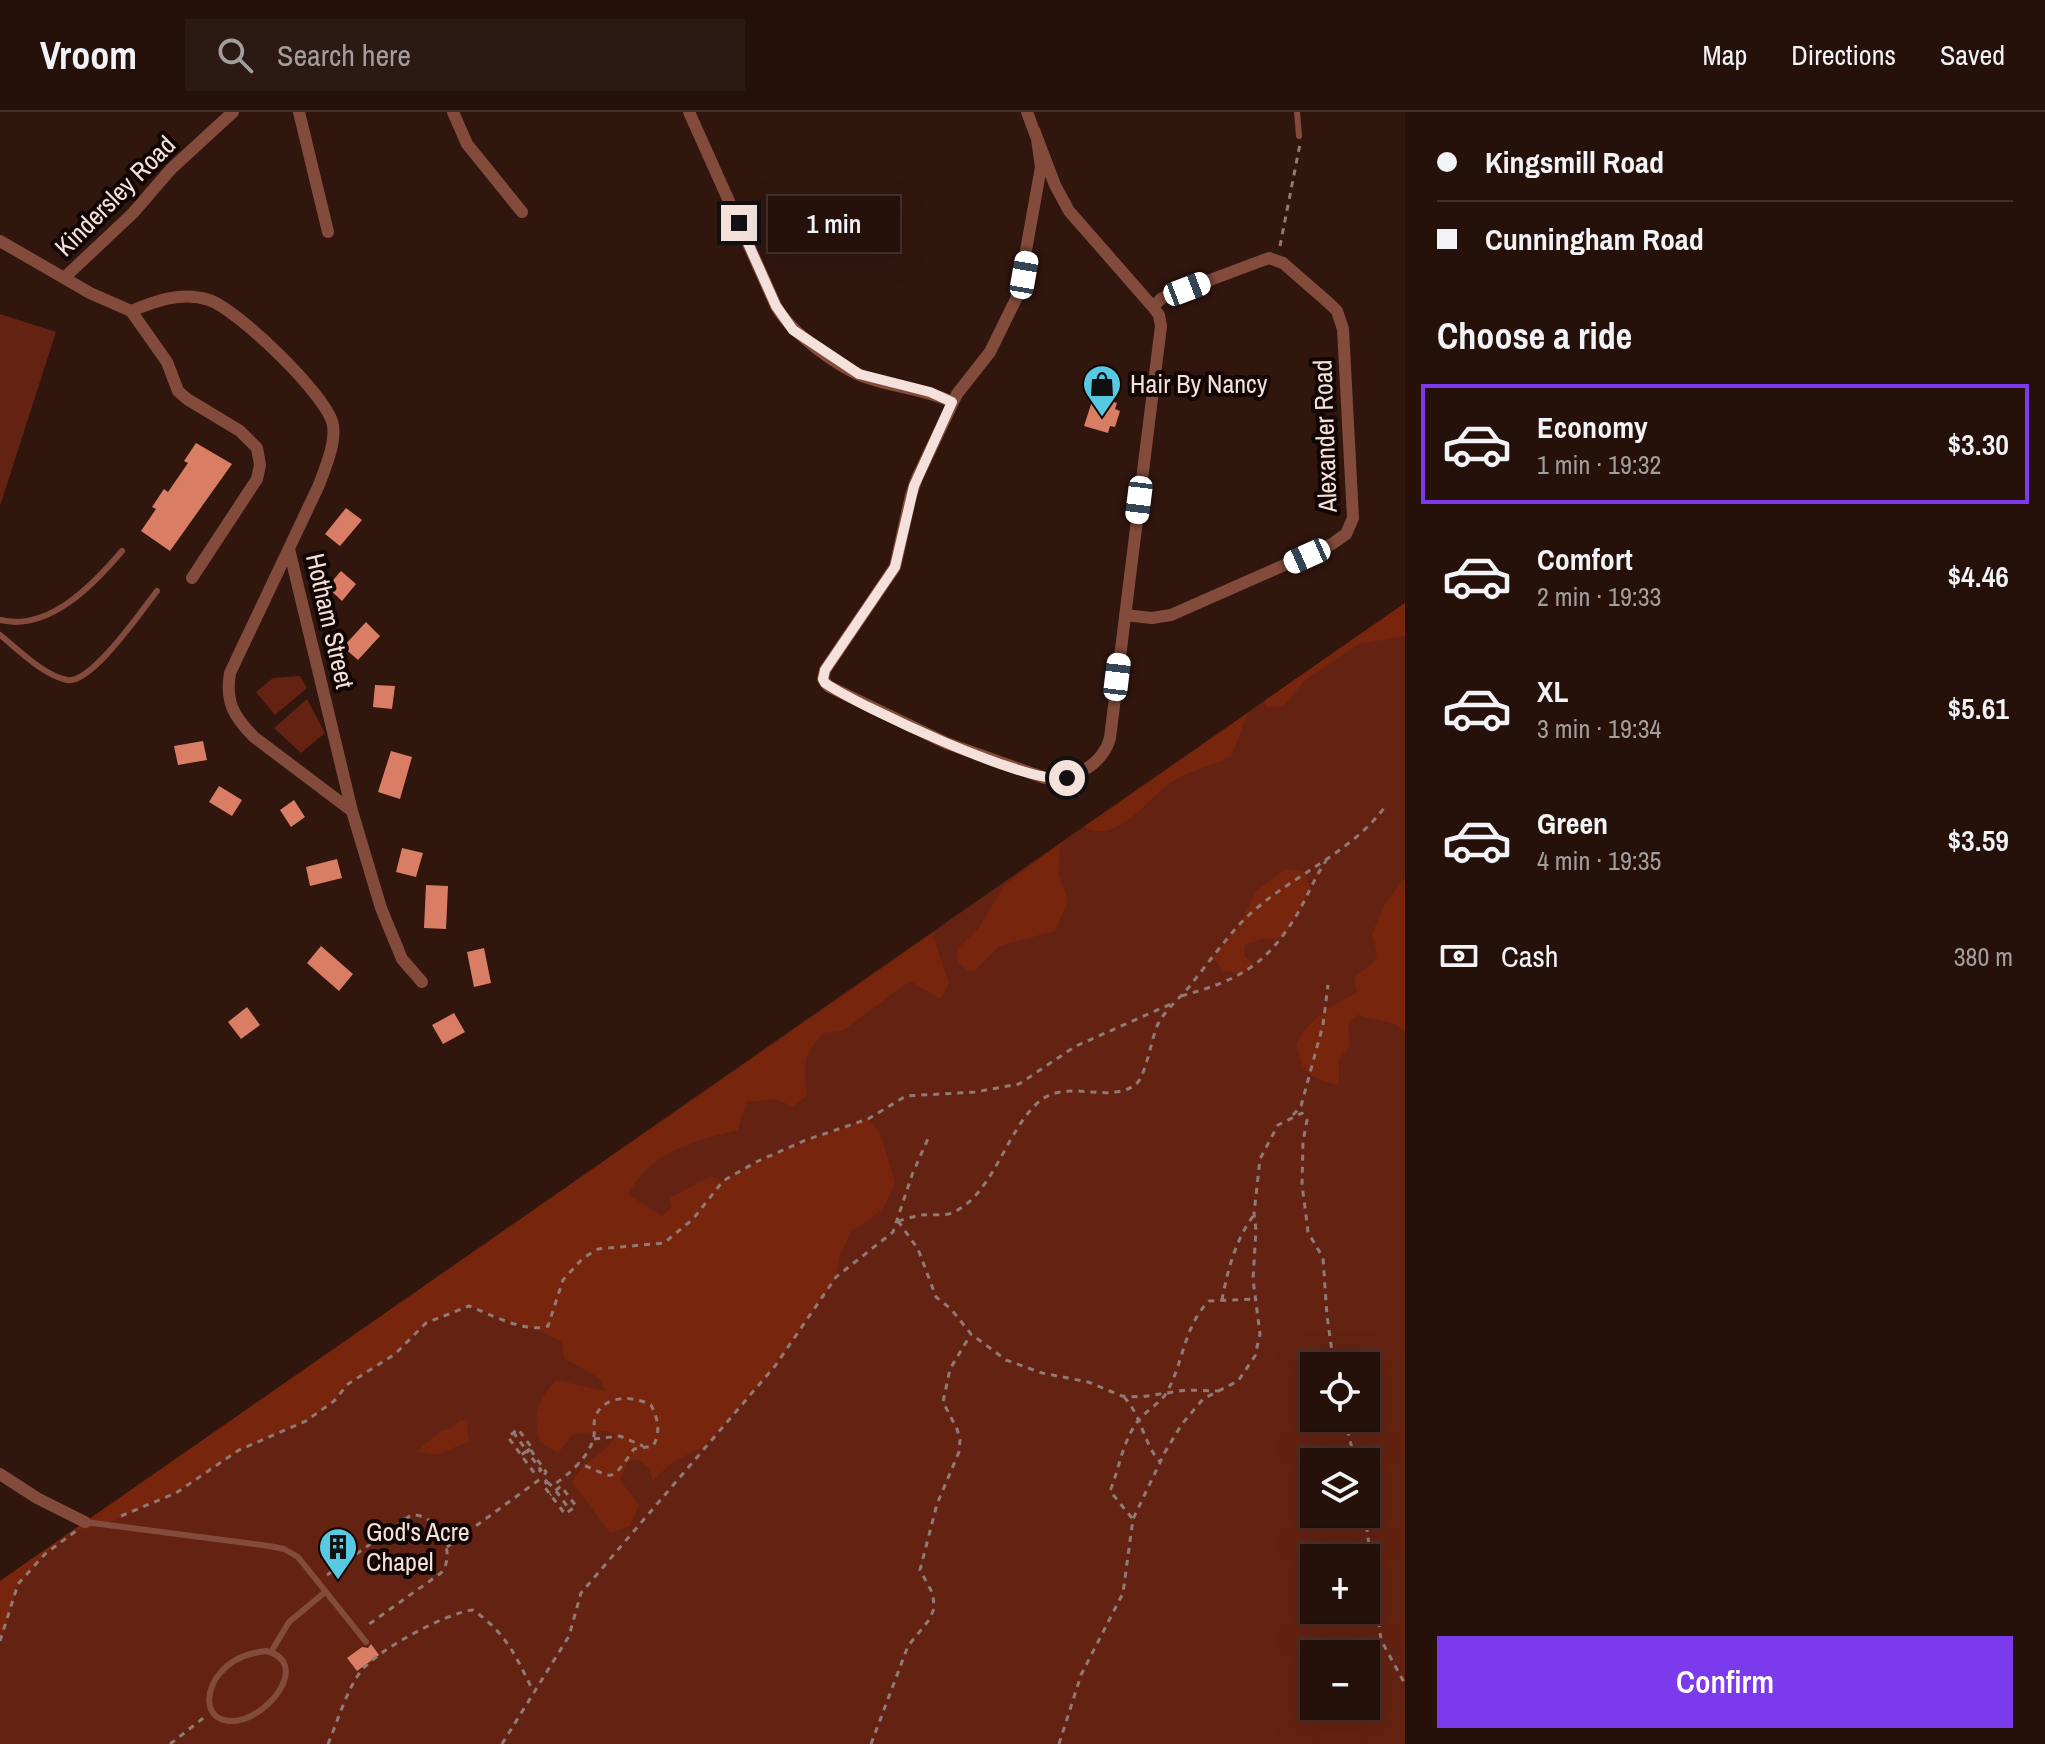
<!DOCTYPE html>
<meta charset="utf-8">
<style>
:root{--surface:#25100a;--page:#2d1913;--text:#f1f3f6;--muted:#a39d9c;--line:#42302b;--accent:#7c3aed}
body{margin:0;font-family:"Archivo Narrow",sans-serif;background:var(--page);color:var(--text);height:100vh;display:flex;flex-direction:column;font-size:30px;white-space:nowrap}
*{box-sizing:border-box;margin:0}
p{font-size:26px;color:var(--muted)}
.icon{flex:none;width:44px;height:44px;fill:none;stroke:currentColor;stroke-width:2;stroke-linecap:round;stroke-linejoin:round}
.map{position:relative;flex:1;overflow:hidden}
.sheet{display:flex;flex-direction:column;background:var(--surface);width:640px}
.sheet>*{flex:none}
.guide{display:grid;align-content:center;height:176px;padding:0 32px;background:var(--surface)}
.tools{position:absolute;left:1300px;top:1240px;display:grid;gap:16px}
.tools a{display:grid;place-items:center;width:80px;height:80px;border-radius:0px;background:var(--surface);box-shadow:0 8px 32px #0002,0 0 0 2px var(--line);font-size:40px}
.end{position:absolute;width:36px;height:36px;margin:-18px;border:10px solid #f5e1db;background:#111;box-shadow:0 0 0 4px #111}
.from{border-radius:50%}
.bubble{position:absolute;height:56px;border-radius:0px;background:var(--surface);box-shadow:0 8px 32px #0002,0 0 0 2px var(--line);font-size:26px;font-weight:600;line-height:56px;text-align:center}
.car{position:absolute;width:24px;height:48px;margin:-24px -12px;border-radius:10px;box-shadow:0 0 6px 2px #0007;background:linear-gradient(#fff 24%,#345 0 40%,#fff 0 76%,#345 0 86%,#fff 0)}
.guide b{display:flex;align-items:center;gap:28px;height:76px;font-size:30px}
.guide b+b{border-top:2px solid var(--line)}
.guide i{width:20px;height:20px;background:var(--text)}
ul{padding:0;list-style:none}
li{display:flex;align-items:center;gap:24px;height:120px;margin:0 16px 12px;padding:0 16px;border:4px solid transparent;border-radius:0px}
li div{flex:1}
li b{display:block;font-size:30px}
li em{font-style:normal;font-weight:600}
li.active{border-color:var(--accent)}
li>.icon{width:72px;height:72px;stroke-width:1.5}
h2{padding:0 32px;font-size:36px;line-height:96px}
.pay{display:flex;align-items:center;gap:20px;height:88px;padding:0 32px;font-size:30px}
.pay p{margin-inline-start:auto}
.button{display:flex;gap:16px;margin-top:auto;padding:16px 32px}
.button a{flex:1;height:92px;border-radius:0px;background:var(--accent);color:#fff;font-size:32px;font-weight:600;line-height:92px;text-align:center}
header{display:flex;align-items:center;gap:48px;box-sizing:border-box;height:112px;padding:0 40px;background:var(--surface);border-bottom:2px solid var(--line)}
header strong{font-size:38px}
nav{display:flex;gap:44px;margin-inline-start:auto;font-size:28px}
.search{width:560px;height:72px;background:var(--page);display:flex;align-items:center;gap:20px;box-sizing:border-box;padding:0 28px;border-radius:0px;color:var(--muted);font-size:30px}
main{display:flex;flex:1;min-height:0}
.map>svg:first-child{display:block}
.green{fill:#642312;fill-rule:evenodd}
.forest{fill:#77250d}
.building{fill:#d97e65}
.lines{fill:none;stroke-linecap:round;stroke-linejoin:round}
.path{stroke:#917a73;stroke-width:3;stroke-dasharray:6 6;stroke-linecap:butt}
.lane{stroke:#834b3b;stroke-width:6}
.street{stroke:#834b3b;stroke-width:12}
.route{stroke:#f5e1db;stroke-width:10}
.labels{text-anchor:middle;stroke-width:8;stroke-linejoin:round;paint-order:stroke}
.street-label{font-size:26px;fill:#f5e1db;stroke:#110603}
.poi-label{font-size:26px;fill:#f5e1db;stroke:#110603;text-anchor:start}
</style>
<header>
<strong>Vroom</strong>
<div class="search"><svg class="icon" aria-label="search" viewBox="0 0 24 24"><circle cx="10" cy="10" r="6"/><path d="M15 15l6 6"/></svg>Search here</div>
<nav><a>Map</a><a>Directions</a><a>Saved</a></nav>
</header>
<main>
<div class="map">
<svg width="1405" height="1632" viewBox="0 0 1405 1632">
<rect width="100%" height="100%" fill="#31160e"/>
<!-- green -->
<path class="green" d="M 0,202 L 56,220 L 0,394 Z
M 1405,491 L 1405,1632 L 0,1632 L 0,1469 ZM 1314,1254 L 1366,1254 L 1366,1306 L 1314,1306 ZM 1314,1350 L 1366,1350 L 1366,1402 L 1314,1402 ZM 1314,1446 L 1366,1446 L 1366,1498 L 1314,1498 ZM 1314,1542 L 1366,1542 L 1366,1594 L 1314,1594 Z
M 300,564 L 307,576 L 275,603 L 256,580 L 273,566 Z
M 307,587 L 325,621 L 301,641 L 274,616 Z"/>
<!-- forest -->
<path class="forest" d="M 1405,491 L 1405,524 L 1359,532 L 1304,569 L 1284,594 L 1266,595 L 1264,589 Z
M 1248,601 L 1231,645 C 1211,654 1191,658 1173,669 C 1148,685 1118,734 1084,715 Z
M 1069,725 L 1060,734 L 1058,760 L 1068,788 L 1055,819 L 999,834 L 975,858 L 968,859 L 958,850 L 957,837 L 979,816 L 1004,773 Z
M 1286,757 L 1304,760 L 1310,776 L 1298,802 L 1282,826 L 1261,827 L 1245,833 L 1244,844 L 1254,853 L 1243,862 L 1224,859 L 1213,846 L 1239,814 L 1256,779 Z
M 1405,765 L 1405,920 L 1395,912 L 1357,903 L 1348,911 L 1350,934 L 1339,948 L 1339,973 C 1310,967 1302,961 1296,932 C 1310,906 1331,893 1357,881 L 1354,865 C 1377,848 1381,851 1372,822 L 1384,794 Z
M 937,818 L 933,824 L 949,871 L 941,887 L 910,869 L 842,919 L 823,921 C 803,944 803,953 807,983 L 793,995 L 776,987 L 746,990 L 738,1018 C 693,1029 652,1039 628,1082 L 662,1104 L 672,1095 L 670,1086 L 711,1064 L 723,1069 C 769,1042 818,1026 868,1007 L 880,1021 L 895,1070 L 885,1094 L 868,1109 L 852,1118 L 840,1143 L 836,1165 L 775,1254 L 704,1335 L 674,1349 L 653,1368 L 648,1356 L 639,1348 L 627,1349 L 620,1368 L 639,1393 L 630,1414 L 610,1421 L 572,1370 C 584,1347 603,1345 616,1323 L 605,1319 L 573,1322 L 558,1341 L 540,1330 C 531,1304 539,1287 556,1268 L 605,1279 L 599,1266 L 564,1246 L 562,1230 C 533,1213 500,1207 469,1194 L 426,1211 L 395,1242 L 348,1272 L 334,1289 L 306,1309 L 239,1338 L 176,1381 L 101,1414 L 80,1417 L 69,1423 L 45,1442 L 18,1472 L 0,1529 L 0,1469 Z
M 461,1308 L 469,1309 L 467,1320 L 470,1329 L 436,1343 L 419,1340 C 422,1331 434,1328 440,1319 L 450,1317 Z"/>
<!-- building -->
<path class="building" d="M 1094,283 L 1117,291 L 1115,297 L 1120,299 L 1115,315 L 1110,314 L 1108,321 L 1084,314 Z
M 196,331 L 232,352 L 170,439 L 141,419 L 156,397 L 152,395 L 164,377 L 168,380 L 188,351 L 184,349 Z
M 346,396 L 362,408 L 340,434 L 325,422 Z
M 341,459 L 356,472 L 342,489 L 327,475 Z
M 366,510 L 380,524 L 358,548 L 343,535 Z
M 375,573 L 395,574 L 392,597 L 373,595 Z
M 203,629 L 207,648 L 178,653 L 174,634 Z
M 391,639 L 412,645 L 400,687 L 378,680 Z
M 219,674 L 242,688 L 232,704 L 209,690 Z
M 294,688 L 305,705 L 291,715 L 280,698 Z
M 402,736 L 423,741 L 416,765 L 396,760 Z
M 337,747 L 342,766 L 310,774 L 306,755 Z
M 426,773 L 448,774 L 446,817 L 424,816 Z
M 321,834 L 353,862 L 339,879 L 307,851 Z
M 484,836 L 491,871 L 474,875 L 467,840 Z
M 247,895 L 260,913 L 241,927 L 228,910 Z
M 454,901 L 465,920 L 443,932 L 432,913 Z
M 371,1532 L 379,1543 L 357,1559 L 347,1546 L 362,1535 L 368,1536 Z"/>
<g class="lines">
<!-- path -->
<path class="path" d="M 1280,134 L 1300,32
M 1181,884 C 1236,869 1265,855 1296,804 C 1307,786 1314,766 1326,749
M 1293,1003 L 1301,994 L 1323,913 L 1328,873
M 898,1109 C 906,1107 914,1104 922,1103 C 931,1102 943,1104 952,1101 C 995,1082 1006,1016 1041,988 C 1069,967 1108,992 1135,973 C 1146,965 1151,927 1158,912 C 1166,897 1178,888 1189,875 C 1205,855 1221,833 1238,814 C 1282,766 1350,745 1387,692
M 898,1109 L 918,1137 L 936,1185 L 951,1197 L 971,1222 L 1006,1248 L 1042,1261 L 1088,1270 L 1122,1284 L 1141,1285 L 1186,1278 L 1220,1279
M 1222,1188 C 1227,1160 1236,1126 1254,1103
M 1124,1285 C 1142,1304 1143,1331 1160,1350
M 1345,1306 L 1355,1350
M 513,1320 L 527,1339 L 521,1343
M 594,1327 L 620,1324 L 643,1334
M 530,1337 L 527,1339 L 541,1358 L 535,1362 L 508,1325 L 518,1317 L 532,1336 L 530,1337 L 546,1360 L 543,1365 L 547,1370 L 543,1373 L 565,1402 L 576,1394 L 561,1374 L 550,1383
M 547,1370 L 552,1374 C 567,1364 588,1346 593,1328 C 596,1320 592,1311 596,1303 C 606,1282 634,1284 651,1293 C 658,1306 661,1321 653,1334 L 634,1337 C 608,1374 616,1365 578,1351
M 556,1379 L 570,1398
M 1365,1402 L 1381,1528 L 1405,1572
M 121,1404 L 176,1381 L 239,1338 L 306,1309 L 334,1289 L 348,1272 L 395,1242 L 426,1211 L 469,1194 C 489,1202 528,1222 548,1214 L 563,1168 L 583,1146 L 598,1137 L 664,1131 L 693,1107 L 723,1069 L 756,1050 L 806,1028 L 868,1007 L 906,984 L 975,980 L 1019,972 L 1076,934 L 1171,892
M 1132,1406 L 1110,1379 C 1120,1355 1122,1330 1138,1309 C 1146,1298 1162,1291 1168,1278 C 1184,1248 1184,1214 1209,1189 L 1255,1187
M 447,1435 L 543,1365
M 327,1463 L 411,1403 C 437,1401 458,1441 441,1461 L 365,1515
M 0,1529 L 18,1472 L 45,1442 L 76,1419
M 170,1632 L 206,1604
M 328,1632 C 337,1611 347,1577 361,1559 C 379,1537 446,1501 473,1498 C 506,1521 516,1544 533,1579
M 502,1632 L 569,1524 L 581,1481 L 775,1254 L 836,1165 L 893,1120 L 912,1063 L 930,1022
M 871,1632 L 908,1534 L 929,1508 L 934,1497 L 933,1482 L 920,1458 L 937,1392 L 959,1340 L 960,1328 L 957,1317 L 943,1290 L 950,1257 L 971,1222
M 1059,1632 L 1081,1563 L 1123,1481 L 1133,1407 L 1165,1340 L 1182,1312 L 1203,1287 L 1238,1269 L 1255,1244 L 1260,1222 L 1253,1167 L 1256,1118 L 1254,1102 L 1260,1047 L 1278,1013 L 1302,1001 L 1307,1008 L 1303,1030 L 1302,1073 L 1306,1103 L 1308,1120 L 1323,1146 L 1327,1204 L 1334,1254"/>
<!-- lane -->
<path class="lane" d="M 1297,0 L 1299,24
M 0,508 C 49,520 94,472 122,439
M 0,523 C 19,538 43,563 67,568 C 91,573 142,498 157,479
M 85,1410 L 269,1434 L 284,1437 L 298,1445 L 366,1530
M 266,1539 C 314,1551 264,1612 229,1609 C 201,1606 207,1574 221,1560 C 232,1547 249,1541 266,1539 Z
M 271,1540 L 289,1510 L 324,1481"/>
<!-- street -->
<path class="street" d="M 299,0 L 328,120
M 453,0 L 467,32 L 522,100
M 689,0 L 776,194 C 790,220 840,257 868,266 C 897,276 925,277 952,290
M 1027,0 L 1037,27 L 1041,55 L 1018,183 L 990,240 L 957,282 L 917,366 L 911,383 L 895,455 L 825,558 L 823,567 L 828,574 L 946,631 L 1045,666 C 1071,672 1103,652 1110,626 L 1161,214 L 1159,203 L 1153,195 L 1069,99 L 1055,73 L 1034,18
M 0,129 L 90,181 L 131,199
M 64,166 L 133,101 L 171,57 L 233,0
M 131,199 C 156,189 181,179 209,188 C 237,197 328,284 333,313 C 336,332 325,356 319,373 L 230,561 C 225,590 234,605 254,625 L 352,699
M 131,199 L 167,250 L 178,279 L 187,287 L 240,319 L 257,336 L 260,353 L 257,367 L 192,466
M 289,437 L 352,699 L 381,796 L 402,847 L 422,870
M 1125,503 L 1152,506 L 1171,503 L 1332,432 L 1346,422 L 1353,406 L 1343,217 L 1337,199 L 1330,192 L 1283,151 L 1269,146 L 1162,186 L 1153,195
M 0,1362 L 37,1386 L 85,1410"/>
</g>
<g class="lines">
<!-- route -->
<path class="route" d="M 739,111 L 776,194 L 793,218 L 859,262 L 930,280 L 952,290 L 914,374 L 895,455 L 825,558 L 823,567 L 825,571 C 860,595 1030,674 1067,666"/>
</g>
<!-- icons -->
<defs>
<symbol id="shop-pin" viewBox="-11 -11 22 30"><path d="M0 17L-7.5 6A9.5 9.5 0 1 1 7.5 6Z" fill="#58c9e3" stroke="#110603"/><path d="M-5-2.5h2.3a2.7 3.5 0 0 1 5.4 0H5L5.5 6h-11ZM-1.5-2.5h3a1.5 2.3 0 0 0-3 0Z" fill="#111"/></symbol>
<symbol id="building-pin" viewBox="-11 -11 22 30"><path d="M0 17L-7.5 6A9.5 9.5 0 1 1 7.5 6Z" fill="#58c9e3" stroke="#110603"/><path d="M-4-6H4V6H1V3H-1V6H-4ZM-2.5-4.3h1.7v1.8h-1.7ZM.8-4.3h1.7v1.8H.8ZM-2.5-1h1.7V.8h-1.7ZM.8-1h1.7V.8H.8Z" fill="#111"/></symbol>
</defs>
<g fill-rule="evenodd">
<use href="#shop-pin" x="1080" y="250" width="44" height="60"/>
<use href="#building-pin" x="316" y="1413" width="44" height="60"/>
</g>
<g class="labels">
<!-- street labels -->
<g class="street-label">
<text transform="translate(115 84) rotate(-45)" y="9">Kindersley Road</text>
<text transform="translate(1325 324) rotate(-92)" y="9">Alexander Road</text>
<text transform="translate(330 509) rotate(77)" y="9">Hotham Street</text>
</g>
<!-- poi labels -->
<g class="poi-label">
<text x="1130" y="281">Hair By Nancy</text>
<text x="366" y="1429">God's Acre<tspan x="366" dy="30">Chapel</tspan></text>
</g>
</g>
</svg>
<div class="tools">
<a><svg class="icon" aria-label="locate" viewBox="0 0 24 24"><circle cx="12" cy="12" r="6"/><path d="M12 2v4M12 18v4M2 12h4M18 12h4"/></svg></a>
<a><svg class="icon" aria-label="layers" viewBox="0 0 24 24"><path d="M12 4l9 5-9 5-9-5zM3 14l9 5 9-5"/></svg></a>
<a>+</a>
<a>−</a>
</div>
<i class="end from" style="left:1067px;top:666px"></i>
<i class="end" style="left:739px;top:111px"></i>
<div class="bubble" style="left:768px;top:84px;width:132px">1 min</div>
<i class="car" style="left:1024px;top:163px;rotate:10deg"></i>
<i class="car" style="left:1187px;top:177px;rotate:69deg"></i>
<i class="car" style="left:1139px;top:388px;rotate:187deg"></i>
<i class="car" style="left:1307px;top:444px;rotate:246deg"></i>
<i class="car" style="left:1117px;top:565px;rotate:7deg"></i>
</div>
<section class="sheet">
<div class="guide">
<b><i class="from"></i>Kingsmill Road</b>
<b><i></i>Cunningham Road</b>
</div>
<h2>Choose a ride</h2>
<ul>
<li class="active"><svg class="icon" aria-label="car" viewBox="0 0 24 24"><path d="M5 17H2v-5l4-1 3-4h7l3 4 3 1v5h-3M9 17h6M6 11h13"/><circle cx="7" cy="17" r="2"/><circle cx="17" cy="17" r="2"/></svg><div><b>Economy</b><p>1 min · 19:32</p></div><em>$3.30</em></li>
<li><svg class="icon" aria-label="car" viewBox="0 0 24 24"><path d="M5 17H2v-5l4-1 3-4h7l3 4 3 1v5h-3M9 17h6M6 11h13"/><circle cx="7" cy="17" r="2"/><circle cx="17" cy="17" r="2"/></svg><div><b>Comfort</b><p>2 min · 19:33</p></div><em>$4.46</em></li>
<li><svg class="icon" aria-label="car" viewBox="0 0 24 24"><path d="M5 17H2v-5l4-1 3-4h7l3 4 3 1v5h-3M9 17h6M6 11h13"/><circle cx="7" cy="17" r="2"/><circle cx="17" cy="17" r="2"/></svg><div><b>XL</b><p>3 min · 19:34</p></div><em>$5.61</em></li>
<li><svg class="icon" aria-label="car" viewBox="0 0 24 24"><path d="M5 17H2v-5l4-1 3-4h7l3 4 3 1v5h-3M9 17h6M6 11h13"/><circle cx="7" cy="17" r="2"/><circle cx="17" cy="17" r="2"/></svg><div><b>Green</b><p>4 min · 19:35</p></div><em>$3.59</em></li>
</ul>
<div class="pay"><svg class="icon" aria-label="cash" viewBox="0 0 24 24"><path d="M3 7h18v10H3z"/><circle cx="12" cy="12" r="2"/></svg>Cash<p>380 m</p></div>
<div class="button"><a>Confirm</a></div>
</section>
</main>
